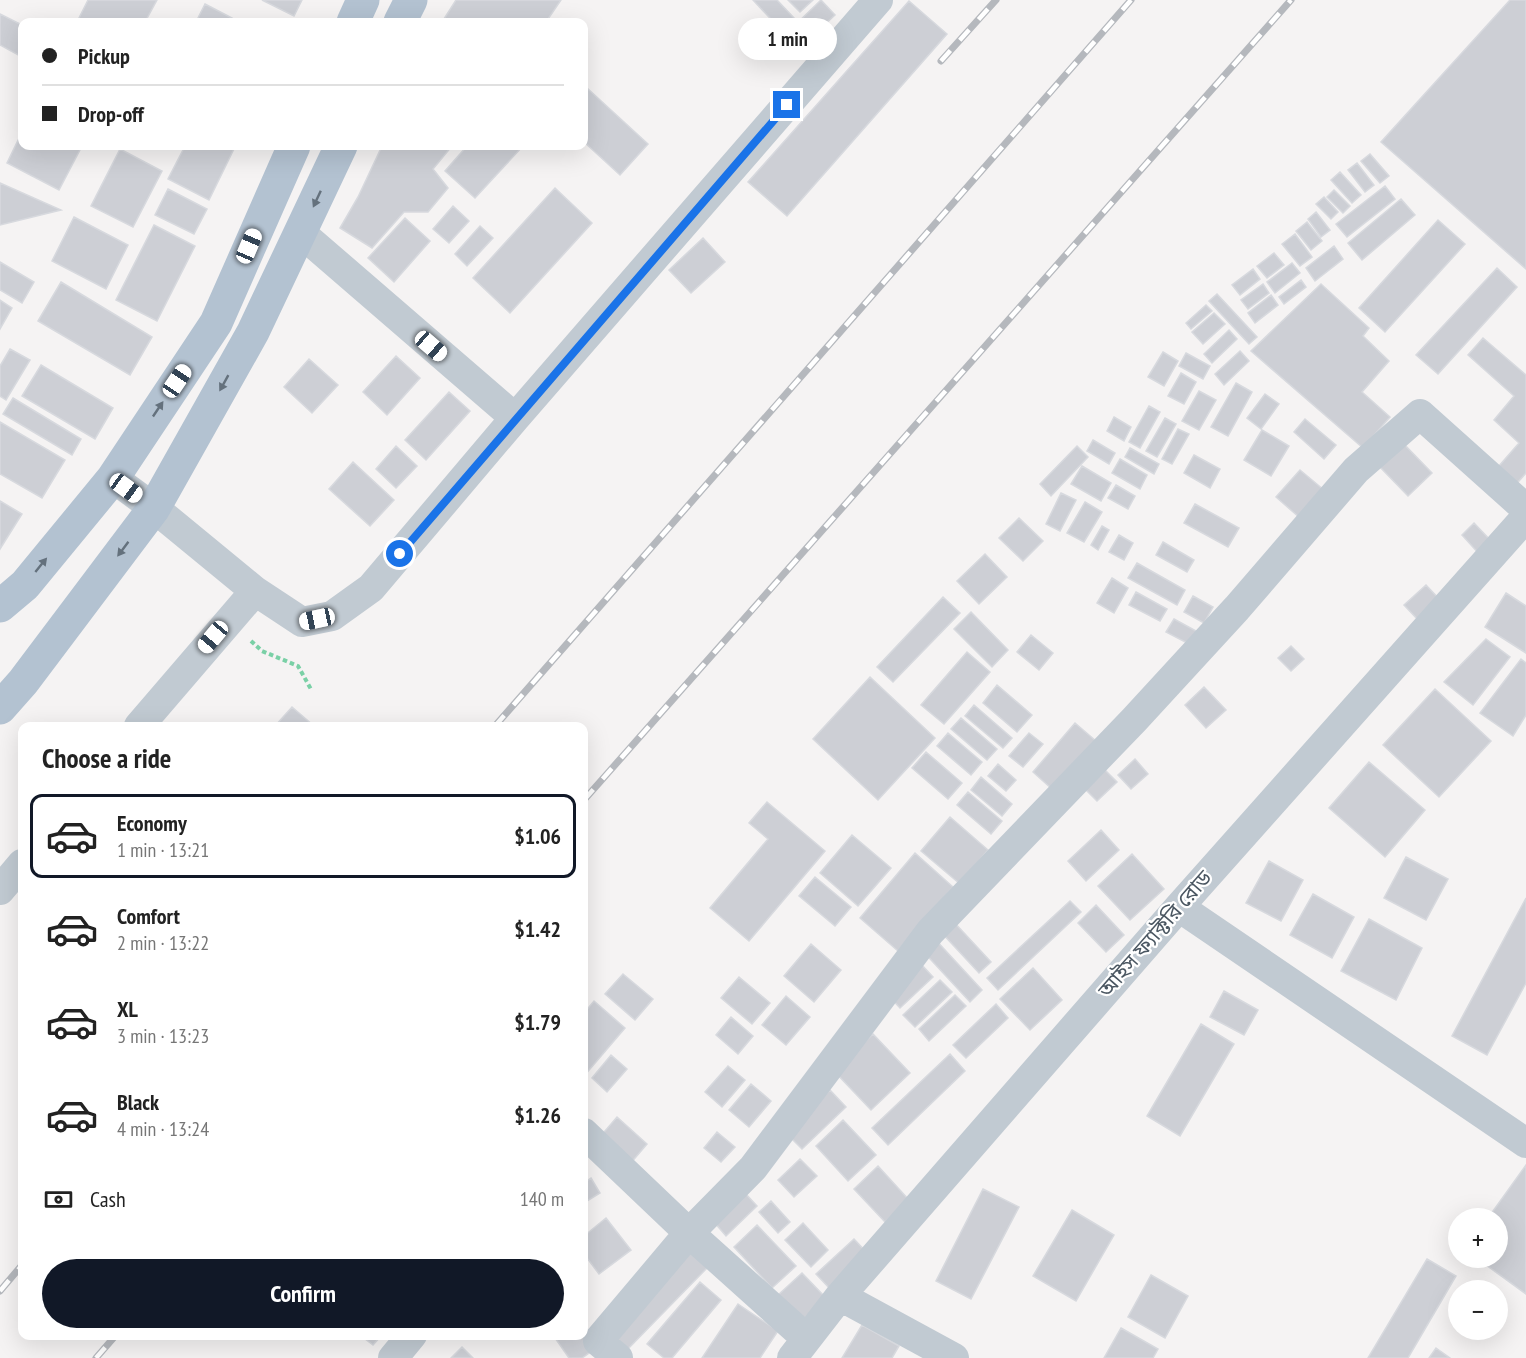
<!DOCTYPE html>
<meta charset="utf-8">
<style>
:root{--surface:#fff;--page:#f6f6f6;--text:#222;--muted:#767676;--line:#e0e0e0;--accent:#111827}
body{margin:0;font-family:"PT Sans Narrow","Noto Sans Bengali",sans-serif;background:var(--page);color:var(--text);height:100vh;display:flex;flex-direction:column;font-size:22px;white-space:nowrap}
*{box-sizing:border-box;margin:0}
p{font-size:20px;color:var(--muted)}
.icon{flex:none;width:33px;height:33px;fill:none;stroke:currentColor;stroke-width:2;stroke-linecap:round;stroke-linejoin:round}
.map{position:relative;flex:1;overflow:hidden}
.side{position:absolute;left:18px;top:722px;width:570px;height:618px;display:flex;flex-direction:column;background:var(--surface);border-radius:12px;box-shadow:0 6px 24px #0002}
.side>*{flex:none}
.guide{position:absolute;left:18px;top:18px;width:570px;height:132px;border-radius:12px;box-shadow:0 6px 24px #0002;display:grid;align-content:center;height:132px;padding:0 24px;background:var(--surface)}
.tools{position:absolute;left:1448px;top:1208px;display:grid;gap:12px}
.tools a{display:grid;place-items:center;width:60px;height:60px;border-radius:50%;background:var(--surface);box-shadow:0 6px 24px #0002;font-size:30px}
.end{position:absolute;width:27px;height:27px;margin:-14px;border:8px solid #1a73e8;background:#fff;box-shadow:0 0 0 3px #fff}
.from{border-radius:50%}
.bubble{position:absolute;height:42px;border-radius:21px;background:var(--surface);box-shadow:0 6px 24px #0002;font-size:20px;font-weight:600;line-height:42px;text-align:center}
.car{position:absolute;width:18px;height:36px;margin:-18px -9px;border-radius:8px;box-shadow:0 0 4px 2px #0007;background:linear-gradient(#fff 24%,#345 0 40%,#fff 0 76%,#345 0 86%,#fff 0)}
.guide b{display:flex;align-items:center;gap:21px;height:57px;font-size:22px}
.guide b+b{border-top:2px solid var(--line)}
.guide i{width:15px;height:15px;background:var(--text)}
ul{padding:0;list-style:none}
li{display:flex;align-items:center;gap:18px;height:84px;margin:0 12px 9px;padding:0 12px;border:3px solid transparent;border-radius:12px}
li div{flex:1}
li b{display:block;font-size:22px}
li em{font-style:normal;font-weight:600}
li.selected{border-color:var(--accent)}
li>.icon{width:54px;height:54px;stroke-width:1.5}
h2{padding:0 24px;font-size:27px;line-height:72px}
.pay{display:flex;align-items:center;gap:15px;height:66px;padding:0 24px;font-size:22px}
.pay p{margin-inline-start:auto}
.cta{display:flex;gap:12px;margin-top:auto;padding:12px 24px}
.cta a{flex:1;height:69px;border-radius:36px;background:var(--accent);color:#fff;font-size:24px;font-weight:600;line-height:69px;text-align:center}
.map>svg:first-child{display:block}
.building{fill:#cdcfd5;stroke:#d7d9de;stroke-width:1.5}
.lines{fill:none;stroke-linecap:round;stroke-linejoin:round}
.path{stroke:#7ad0a6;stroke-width:4;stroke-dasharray:4.5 3;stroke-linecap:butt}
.minor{stroke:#c1cad2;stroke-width:30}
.major{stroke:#b3c2d1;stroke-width:33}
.rail-casing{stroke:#b5b8bd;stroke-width:7}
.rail{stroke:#fff;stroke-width:4.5;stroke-dasharray:14;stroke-linecap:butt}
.oneway{fill:#64717d}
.route{stroke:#1a73e8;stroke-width:8}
.labels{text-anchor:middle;stroke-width:4.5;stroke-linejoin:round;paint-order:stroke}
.street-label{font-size:21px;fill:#4a5661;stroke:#fff}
</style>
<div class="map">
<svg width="1526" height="1358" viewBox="0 0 1526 1358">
<rect width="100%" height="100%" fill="#f5f3f3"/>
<!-- building -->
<path class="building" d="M 88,0 L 157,0 L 145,22 L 77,22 Z
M 262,0 L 302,0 L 294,16 Z
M 456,0 L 561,0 L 546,22 L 442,22 Z
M 753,0 L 777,0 L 794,18 L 781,30 Z
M 788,0 L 813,0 L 800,12 Z
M 821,0 L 835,15 L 804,44 L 791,29 Z
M 1510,0 L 1526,0 L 1526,269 L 1381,142 Z
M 909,1 L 947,34 L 787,216 L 748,182 Z
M 205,4 L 232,18 L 229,22 L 196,22 Z
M 0,14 L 22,25 L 22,57 L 0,45 Z
M 587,88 L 648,144 L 620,175 L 584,142 L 584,91 Z
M 22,132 L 22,146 L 82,146 L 59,190 L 7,163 Z
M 185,146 L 227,146 L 234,149 L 209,200 L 168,179 Z
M 382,146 L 452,146 L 433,169 L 448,188 L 428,212 L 404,212 L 372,248 L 340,228 L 358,197 Z
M 467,146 L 523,146 L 475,198 L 445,171 Z
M 120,149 L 162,171 L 133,227 L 91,206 Z
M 1370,154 L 1389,176 L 1380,183 L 1361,161 Z
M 1357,163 L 1374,185 L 1365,192 L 1348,170 Z
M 1340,172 L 1361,195 L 1352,203 L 1331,180 Z
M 0,183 L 61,210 L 0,225 Z
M 1385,186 L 1395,199 L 1347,237 L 1336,224 Z
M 555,188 L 592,223 L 510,313 L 473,278 Z
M 168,189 L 207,209 L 194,234 L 155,215 Z
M 1334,190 L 1350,206 L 1343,213 L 1327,197 Z
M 1324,197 L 1338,212 L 1331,219 L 1316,204 Z
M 1401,199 L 1415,215 L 1362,260 L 1348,243 Z
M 453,206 L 469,221 L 449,243 L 433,229 Z
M 1316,212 L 1330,230 L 1321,237 L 1308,219 Z
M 74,217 L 128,245 L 106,289 L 52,261 Z
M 405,218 L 430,241 L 394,282 L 368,258 Z
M 1438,220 L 1465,244 L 1385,332 L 1359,308 Z
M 1307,222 L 1322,241 L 1311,250 L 1296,231 Z
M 154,225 L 195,246 L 157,321 L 116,300 Z
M 480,226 L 493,238 L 467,266 L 455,254 Z
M 1295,234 L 1312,257 L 1300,266 L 1282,244 Z
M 703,238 L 725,262 L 691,293 L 669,270 Z
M 1334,246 L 1343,259 L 1315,281 L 1306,268 Z
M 1274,253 L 1284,265 L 1267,278 L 1257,266 Z
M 0,262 L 34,282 L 22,303 L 0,290 Z
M 1292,263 L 1300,273 L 1275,293 L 1267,282 Z
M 1497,268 L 1517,287 L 1438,374 L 1416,355 Z
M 1253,269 L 1260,279 L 1240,295 L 1232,285 Z
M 1301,280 L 1306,287 L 1284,304 L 1279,297 Z
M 61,282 L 152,337 L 130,375 L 38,321 Z
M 1263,284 L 1269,293 L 1248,309 L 1241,300 Z
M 1321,284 L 1369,328 L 1363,336 L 1389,361 L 1362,392 L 1390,417 L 1363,448 L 1251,351 Z
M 1217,294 L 1257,337 L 1249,344 L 1209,301 Z
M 1271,295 L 1278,305 L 1255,323 L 1248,313 Z
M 0,300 L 12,308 L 0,329 Z
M 1206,305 L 1212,311 L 1191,329 L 1186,323 Z
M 1214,313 L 1225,324 L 1203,344 L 1192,332 Z
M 1229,330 L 1237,339 L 1212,363 L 1204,354 Z
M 1483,338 L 1526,375 L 1526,473 L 1511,490 L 1492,474 L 1519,443 L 1494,420 L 1514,396 L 1468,355 Z
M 10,349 L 30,360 L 6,400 L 0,396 L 0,366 Z
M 1240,351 L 1249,361 L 1224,385 L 1215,374 Z
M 1163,352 L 1178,361 L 1164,386 L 1148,377 Z
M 1186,353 L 1210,366 L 1203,379 L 1179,366 Z
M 396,356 L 420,378 L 387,415 L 363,392 Z
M 309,359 L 338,385 L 312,413 L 284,387 Z
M 41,365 L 113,408 L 95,439 L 22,396 Z
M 1181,373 L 1196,382 L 1184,404 L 1168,396 Z
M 1236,383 L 1252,392 L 1228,436 L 1211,427 Z
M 1199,391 L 1216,400 L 1199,430 L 1182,421 Z
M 449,392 L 470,411 L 426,460 L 405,440 Z
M 1265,394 L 1279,404 L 1261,429 L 1247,418 Z
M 13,398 L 81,439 L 72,455 L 3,414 Z
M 1149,406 L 1160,412 L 1140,448 L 1129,442 Z
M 1114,417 L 1131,427 L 1124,441 L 1107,431 Z
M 1165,418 L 1176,424 L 1157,457 L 1146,451 Z
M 1305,419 L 1336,445 L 1324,459 L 1294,432 Z
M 0,422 L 65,460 L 42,498 L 0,474 Z
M 1178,429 L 1189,434 L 1172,464 L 1162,459 Z
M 1262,430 L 1289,446 L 1271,476 L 1244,460 Z
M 1093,440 L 1115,453 L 1109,464 L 1087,451 Z
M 1401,441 L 1432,473 L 1408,496 L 1377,464 Z
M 396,446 L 417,466 L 396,488 L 376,469 Z
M 1077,446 L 1088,457 L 1051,496 L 1040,484 Z
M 1130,448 L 1159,464 L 1154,474 L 1125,457 Z
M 1194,455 L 1220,469 L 1210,488 L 1184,473 Z
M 1120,459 L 1147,475 L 1140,489 L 1112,473 Z
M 353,462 L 394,500 L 370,526 L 329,489 Z
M 1082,466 L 1111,483 L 1101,501 L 1071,484 Z
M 1300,470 L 1324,490 L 1300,518 L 1276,497 Z
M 1116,485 L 1135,496 L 1128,509 L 1108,498 Z
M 1061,493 L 1076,500 L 1060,531 L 1046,524 Z
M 0,501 L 22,514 L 0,549 Z
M 1085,502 L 1102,512 L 1084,542 L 1067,533 Z
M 1195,504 L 1239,528 L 1228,547 L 1184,523 Z
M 1019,518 L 1043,541 L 1023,561 L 999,538 Z
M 1474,523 L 1494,544 L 1481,556 L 1462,535 Z
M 1102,526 L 1109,530 L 1098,550 L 1091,545 Z
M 1119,535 L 1133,543 L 1124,560 L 1109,552 Z
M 1163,542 L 1194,560 L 1187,572 L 1156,555 Z
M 985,554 L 1007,577 L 979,604 L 957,581 Z
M 1137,563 L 1185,590 L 1177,605 L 1128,578 Z
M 1112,578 L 1128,588 L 1114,613 L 1097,603 Z
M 1426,585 L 1442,602 L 1420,622 L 1404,605 Z
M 1136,592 L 1167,609 L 1160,621 L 1129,605 Z
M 1506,593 L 1526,606 L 1526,653 L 1485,627 Z
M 1193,596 L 1213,607 L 1204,623 L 1184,612 Z
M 943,597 L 960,613 L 893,682 L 877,667 Z
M 971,612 L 1008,650 L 992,667 L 954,629 Z
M 1174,619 L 1198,632 L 1191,645 L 1166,632 Z
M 1031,635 L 1053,653 L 1039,670 L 1017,652 Z
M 1486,639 L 1510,657 L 1473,705 L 1444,682 Z
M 1291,646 L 1304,659 L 1291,671 L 1278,658 Z
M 967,652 L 990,672 L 944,724 L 921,705 Z
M 1521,659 L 1526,663 L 1526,715 L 1513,736 L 1480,713 Z
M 870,677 L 935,738 L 878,800 L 813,739 Z
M 997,685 L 1032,715 L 1017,732 L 983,703 Z
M 1204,687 L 1226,710 L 1206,728 L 1185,705 Z
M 1435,689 L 1491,741 L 1439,797 L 1383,745 Z
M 974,705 L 1012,738 L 1003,748 L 965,716 Z
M 292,707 L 314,726 L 275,726 Z
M 961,718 L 997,749 L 987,760 L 951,729 Z
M 1075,723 L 1096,741 L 1053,790 L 1033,772 Z
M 948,733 L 982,762 L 971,775 L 937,746 Z
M 1029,733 L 1043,744 L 1023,767 L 1009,756 Z
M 926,752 L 962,783 L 948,799 L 912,768 Z
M 1135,759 L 1148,774 L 1131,789 L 1118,775 Z
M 1369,762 L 1425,810 L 1385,857 L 1329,808 Z
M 998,764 L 1016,780 L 1006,791 L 988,776 Z
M 1102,767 L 1117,782 L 1097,801 L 1082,786 Z
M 981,777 L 1012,804 L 1002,816 L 971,790 Z
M 968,792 L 1002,821 L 991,834 L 957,805 Z
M 767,802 L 825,851 L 749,941 L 710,908 L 768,839 L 749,823 Z
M 950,817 L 988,850 L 960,884 L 921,851 Z
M 1101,830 L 1119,850 L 1086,881 L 1068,861 Z
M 852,835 L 891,868 L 858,906 L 820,873 Z
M 915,853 L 953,887 L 898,951 L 860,918 Z
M 1132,854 L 1164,889 L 1130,920 L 1098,886 Z
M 1406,857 L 1448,879 L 1426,920 L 1384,898 Z
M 1269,861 L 1303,880 L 1281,921 L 1246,903 Z
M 815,877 L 851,907 L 835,926 L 799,896 Z
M 1313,894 L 1354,917 L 1332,958 L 1290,935 Z
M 1526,898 L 1526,983 L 1487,1055 L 1452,1036 Z
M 1070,901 L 1081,912 L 998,990 L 987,978 Z
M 1096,905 L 1124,935 L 1106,952 L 1078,923 Z
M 1369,919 L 1422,948 L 1396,1000 L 1341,971 Z
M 952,920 L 991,962 L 979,973 L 940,931 Z
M 933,937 L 982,990 L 970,1002 L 920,948 Z
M 811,944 L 841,970 L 814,1002 L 784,976 Z
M 921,964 L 933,977 L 900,1008 L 888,995 Z
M 1033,968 L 1062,1000 L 1030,1030 L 1000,999 Z
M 623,974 L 653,999 L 635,1020 L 605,994 Z
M 739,977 L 770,1003 L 752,1024 L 721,998 Z
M 940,980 L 952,992 L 915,1027 L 903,1015 Z
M 1224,991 L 1258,1010 L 1244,1035 L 1210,1017 Z
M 955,995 L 966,1006 L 929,1041 L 919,1029 Z
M 786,996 L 810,1017 L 786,1045 L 762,1025 Z
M 594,1001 L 625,1028 L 584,1076 L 584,1013 Z
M 996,1004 L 1008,1018 L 966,1058 L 953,1045 Z
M 731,1017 L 753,1036 L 738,1054 L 716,1035 Z
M 1201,1024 L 1234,1044 L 1180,1136 L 1147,1116 Z
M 873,1034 L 910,1073 L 871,1110 L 834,1071 Z
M 950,1054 L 965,1071 L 888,1145 L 872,1128 Z
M 611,1055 L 627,1069 L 607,1092 L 592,1078 Z
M 728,1066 L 745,1080 L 722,1107 L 705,1092 Z
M 751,1084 L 771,1101 L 749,1127 L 729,1110 Z
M 830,1090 L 846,1107 L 802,1149 L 785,1132 Z
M 617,1117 L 647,1144 L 630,1164 L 599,1138 Z
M 843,1120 L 876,1155 L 848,1181 L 816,1146 Z
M 717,1132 L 735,1147 L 721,1162 L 704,1148 Z
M 800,1159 L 817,1176 L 794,1197 L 778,1180 Z
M 1526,1165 L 1526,1294 L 1475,1257 L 1497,1257 L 1497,1218 L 1488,1218 Z
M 878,1166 L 909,1200 L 885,1222 L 854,1189 Z
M 591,1178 L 600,1193 L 584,1203 L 584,1183 Z
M 983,1189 L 1019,1207 L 971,1299 L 936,1281 Z
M 745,1193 L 757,1206 L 726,1236 L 714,1222 Z
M 771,1201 L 790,1222 L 778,1233 L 759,1212 Z
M 1072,1210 L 1114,1235 L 1076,1301 L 1033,1276 Z
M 606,1218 L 631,1250 L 599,1274 L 584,1254 L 584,1236 Z
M 803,1223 L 828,1250 L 811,1267 L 785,1240 Z
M 757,1225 L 796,1266 L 772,1288 L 734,1247 Z
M 854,1239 L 870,1256 L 832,1291 L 816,1274 Z
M 689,1249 L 708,1267 L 624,1353 L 605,1335 Z
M 1427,1259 L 1456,1276 L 1408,1358 L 1368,1358 Z
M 802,1273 L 826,1298 L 801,1321 L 777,1296 Z
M 1151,1275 L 1188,1296 L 1165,1338 L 1128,1317 Z
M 700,1282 L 721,1300 L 672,1358 L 664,1358 L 647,1344 Z
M 738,1304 L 778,1331 L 760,1358 L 702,1358 Z
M 584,1324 L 599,1346 L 582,1358 L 569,1358 L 553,1335 L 584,1335 Z
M 862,1325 L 899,1346 L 892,1358 L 842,1358 Z
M 1121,1328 L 1158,1349 L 1153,1358 L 1104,1358 Z
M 360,1335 L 382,1335 L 373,1345 Z
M 462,1347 L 473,1358 L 451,1358 Z
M 1436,1348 L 1450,1358 L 1429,1358 Z"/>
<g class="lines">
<!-- path -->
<path class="path" d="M 251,641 L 262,651 L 298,666 L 312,691
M 444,724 L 444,726
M 584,859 L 585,861"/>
<!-- minor -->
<path class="minor" d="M 301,233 L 515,418
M 113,478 L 154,508 L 255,591 L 302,622 L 332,616 L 371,588 L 515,418 L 878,0
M 139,726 L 255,591
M 0,890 L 22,864
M 1179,907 L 1526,1143
M 584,1133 L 689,1233 L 806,1338
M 840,1296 L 954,1358
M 393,1358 L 412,1335
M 618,1358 L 598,1341 L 689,1233 L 753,1168 L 930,932 L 1134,720 L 1237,608 L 1356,470 L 1420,414 L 1526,509
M 792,1358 L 840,1296 L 1179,907 L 1526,517"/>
<!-- major -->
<path class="major" d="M 353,22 L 363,0
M 400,22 L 411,0
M 0,606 L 25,585 L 113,478 L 216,323 L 294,146
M 0,708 L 23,682 L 154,508 L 253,332 L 341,146"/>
<defs>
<path id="rail" d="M 941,61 L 996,0
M 495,726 L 1131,0
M 584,800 L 1291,0
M 0,1291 L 22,1265
M 96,1358 L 116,1335"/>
</defs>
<!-- rail casing -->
<use href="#rail" class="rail-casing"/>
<!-- rail -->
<use href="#rail" class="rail"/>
</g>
<!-- one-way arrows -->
<defs><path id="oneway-solid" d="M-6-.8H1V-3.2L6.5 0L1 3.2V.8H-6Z" transform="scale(1.5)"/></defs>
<g class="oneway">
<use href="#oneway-solid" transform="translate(317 199) rotate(115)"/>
<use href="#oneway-solid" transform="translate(224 383) rotate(119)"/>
<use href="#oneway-solid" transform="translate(158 409) rotate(-56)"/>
<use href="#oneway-solid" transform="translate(123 549) rotate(127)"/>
<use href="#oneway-solid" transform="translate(41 565) rotate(-51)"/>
</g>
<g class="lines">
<!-- route -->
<path class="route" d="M 400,554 L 787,105"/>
</g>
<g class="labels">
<!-- street labels -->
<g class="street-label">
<text transform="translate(1155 934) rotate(-49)" y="7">আইস ফ্যাক্টরি রোড</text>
</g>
</g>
</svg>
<div class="tools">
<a>+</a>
<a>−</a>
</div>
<i class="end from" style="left:400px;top:554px"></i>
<i class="end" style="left:787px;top:105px"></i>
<div class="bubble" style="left:738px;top:18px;width:99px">1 min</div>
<i class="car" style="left:249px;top:246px;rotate:23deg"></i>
<i class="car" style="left:431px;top:346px;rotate:131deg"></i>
<i class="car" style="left:177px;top:381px;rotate:34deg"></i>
<i class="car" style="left:126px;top:488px;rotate:126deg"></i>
<i class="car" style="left:317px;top:619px;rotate:258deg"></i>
<i class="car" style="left:213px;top:637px;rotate:220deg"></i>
<div class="guide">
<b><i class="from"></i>Pickup</b>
<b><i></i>Drop-off</b>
</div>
<section class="side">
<h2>Choose a ride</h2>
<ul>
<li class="selected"><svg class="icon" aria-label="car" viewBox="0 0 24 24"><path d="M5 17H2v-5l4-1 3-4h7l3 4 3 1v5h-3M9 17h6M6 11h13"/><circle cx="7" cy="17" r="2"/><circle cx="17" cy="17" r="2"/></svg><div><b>Economy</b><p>1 min · 13:21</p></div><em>$1.06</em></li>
<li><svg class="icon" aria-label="car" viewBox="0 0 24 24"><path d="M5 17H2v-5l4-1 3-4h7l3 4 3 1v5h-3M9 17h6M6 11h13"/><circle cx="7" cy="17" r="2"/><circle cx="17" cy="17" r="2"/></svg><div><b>Comfort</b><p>2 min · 13:22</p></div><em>$1.42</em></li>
<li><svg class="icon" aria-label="car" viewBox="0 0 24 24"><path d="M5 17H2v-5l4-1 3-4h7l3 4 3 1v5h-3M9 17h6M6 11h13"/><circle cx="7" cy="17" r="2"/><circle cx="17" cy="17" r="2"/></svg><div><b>XL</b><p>3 min · 13:23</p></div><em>$1.79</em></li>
<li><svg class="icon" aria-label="car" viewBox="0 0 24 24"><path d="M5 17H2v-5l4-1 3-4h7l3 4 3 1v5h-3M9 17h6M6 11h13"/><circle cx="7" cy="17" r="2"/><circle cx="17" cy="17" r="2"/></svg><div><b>Black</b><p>4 min · 13:24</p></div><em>$1.26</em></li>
</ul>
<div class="pay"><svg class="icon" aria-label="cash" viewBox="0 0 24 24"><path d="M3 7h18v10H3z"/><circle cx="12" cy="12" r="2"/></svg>Cash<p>140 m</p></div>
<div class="cta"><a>Confirm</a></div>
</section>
</div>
